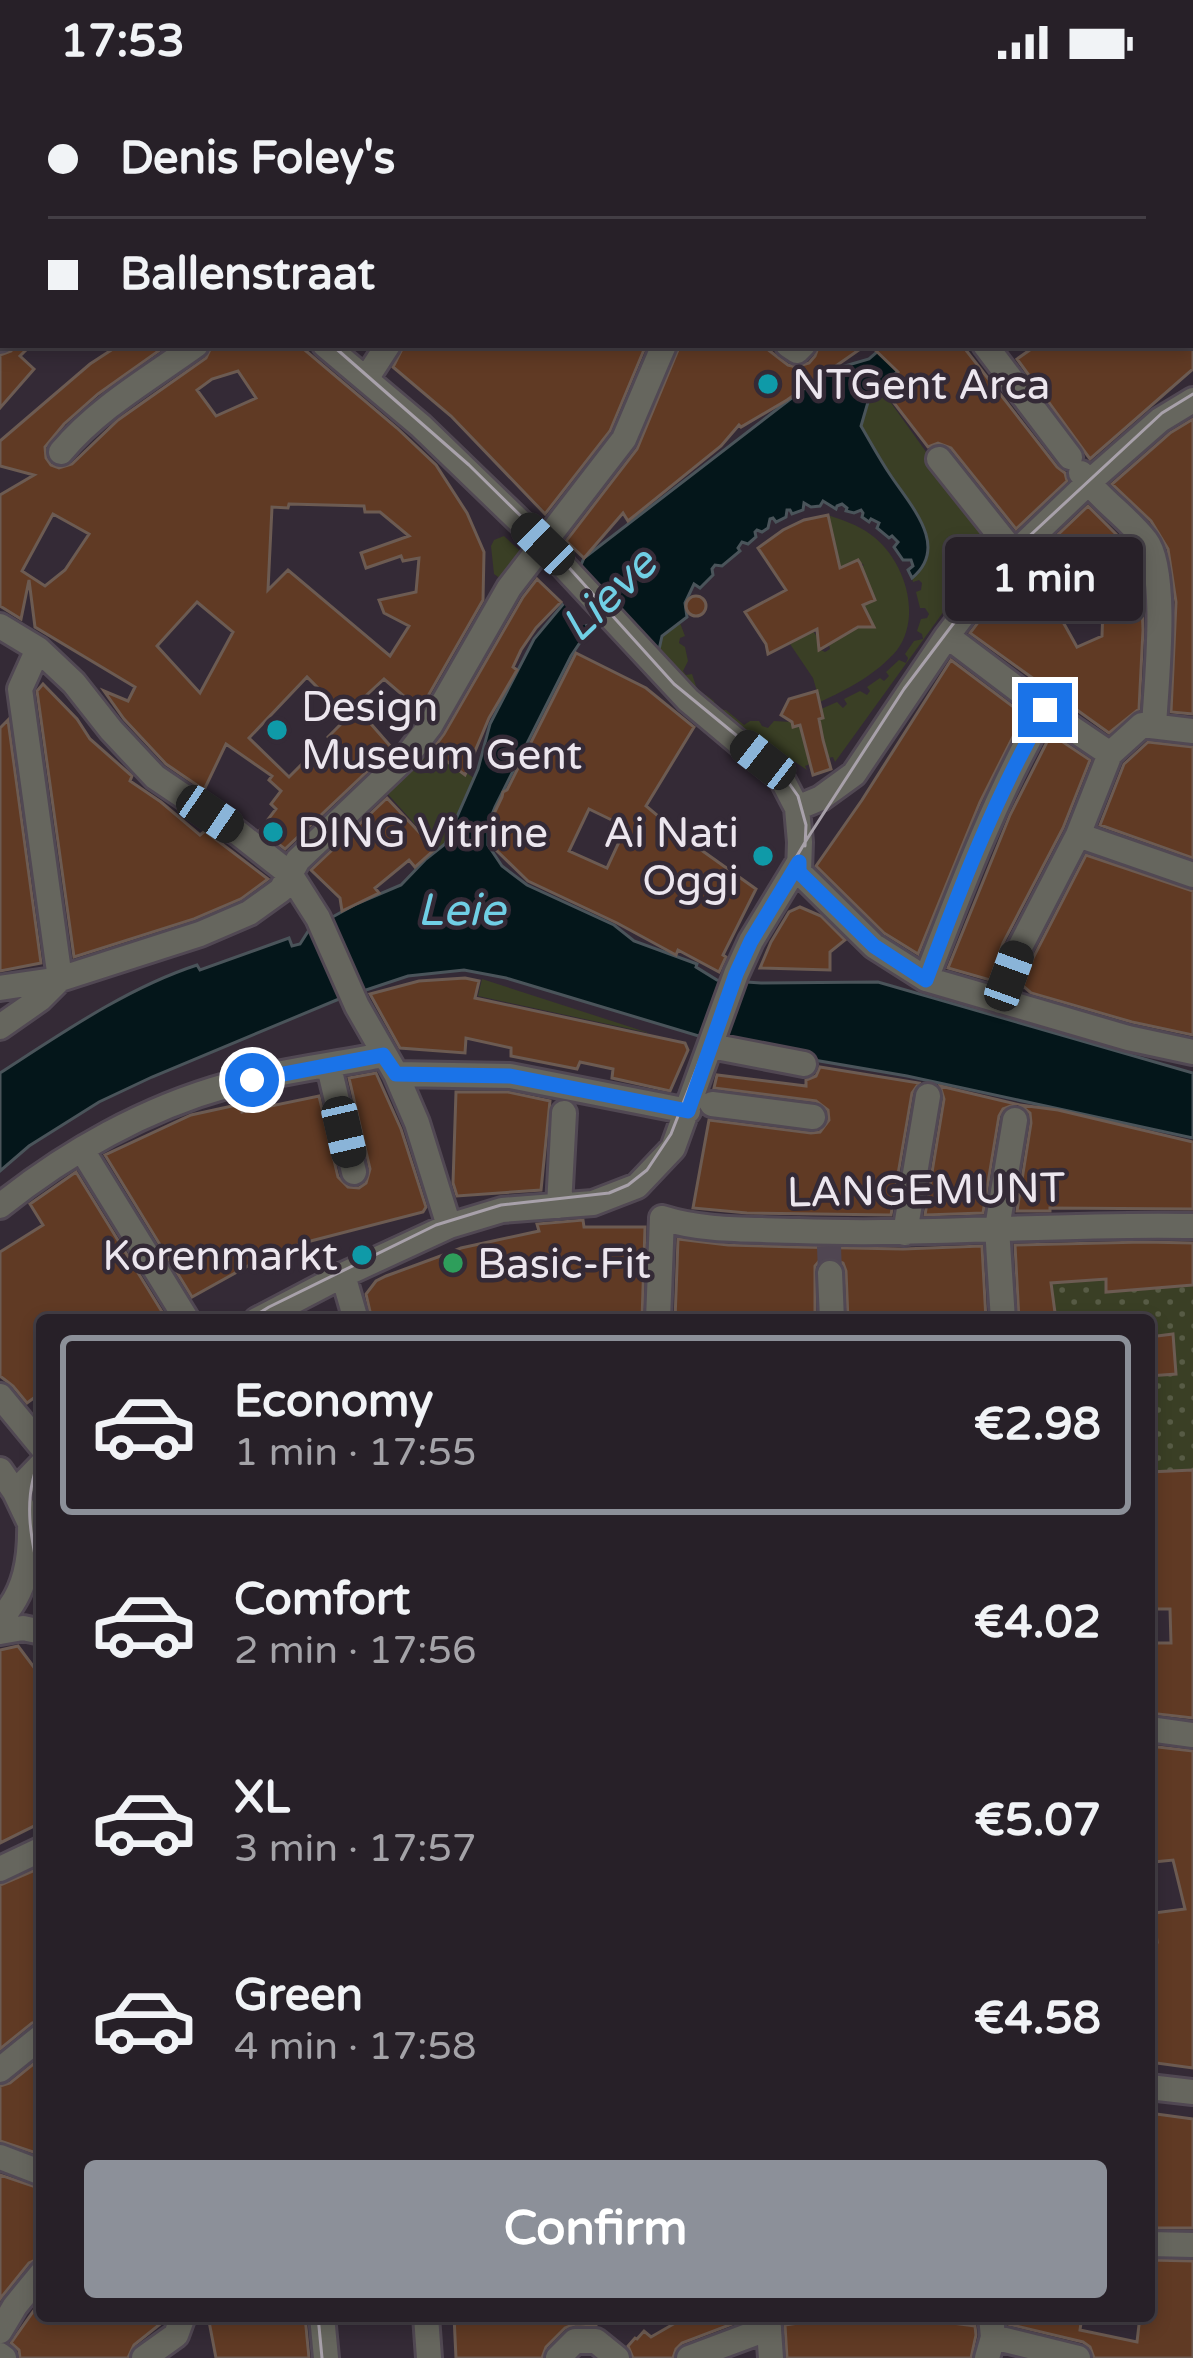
<!DOCTYPE html>
<meta charset="utf-8">
<style>
:root{--surface:#272028;--page:#332d34;--text:#f1f3f6;--muted:#a4a3a8;--line:#433e45;--accent:#8c9099}
body{margin:0;font-family:"Varela Round",sans-serif;background:var(--page);color:var(--text);height:100vh;display:flex;flex-direction:column;font-size:45px;white-space:nowrap}
*{box-sizing:border-box;margin:0}
p{font-size:39px;color:var(--muted)}
.icon{flex:none;width:66px;height:66px;fill:none;stroke:currentColor;stroke-width:2;stroke-linecap:round;stroke-linejoin:round}
.map{position:relative;flex:1;overflow:hidden}
.sheet{position:absolute;left:36px;top:1230px;width:1119px;height:1008px;display:flex;flex-direction:column;background:var(--surface);border-radius:12px;box-shadow:0 6px 18px #0003,0 0 0 3px var(--line)}
.sheet>*{flex:none}
.top-card{position:absolute;left:0px;top:0px;width:1194px;height:264px;box-shadow:0 6px 18px #0003,0 0 0 3px var(--line);display:grid;align-content:center;height:264px;padding:0 48px;background:var(--surface)}
.end{position:absolute;width:54px;height:54px;margin:-27px;border:15px solid #1a73e8;background:#fff;box-shadow:0 0 0 6px #fff}
.from{border-radius:50%}
.bubble{position:absolute;height:84px;border-radius:12px;background:var(--surface);box-shadow:0 6px 18px #0003,0 0 0 3px var(--line);font-size:39px;font-weight:800;line-height:84px;text-align:center}
.car{position:absolute;width:36px;height:72px;margin:-36px -18px;border-radius:15px;box-shadow:0 0 9px 3px #0007;background:linear-gradient(#222 24%,#8ab4d8 0 40%,#222 0 76%,#8ab4d8 0 86%,#222 0)}
.top-card b{display:flex;align-items:center;gap:42px;height:114px;font-size:45px}
.top-card b+b{border-top:3px solid var(--line)}
.top-card i{width:30px;height:30px;background:var(--text)}
ul{padding:21px 0 0;list-style:none}
li{display:flex;align-items:center;gap:36px;height:180px;margin:0 24px 18px;padding:0 24px;border:6px solid transparent;border-radius:12px}
li div{flex:1}
li b{display:block;font-size:45px}
li em{font-style:normal;font-weight:800}
li.on{border-color:var(--accent)}
li>.icon{width:108px;height:108px;stroke-width:1.5}
.cta{display:flex;gap:24px;margin-top:auto;padding:24px 48px}
.cta a{flex:1;height:138px;border-radius:12px;background:var(--accent);color:#fff;font-size:48px;font-weight:800;line-height:138px;text-align:center}
.status{display:flex;justify-content:space-between;align-items:center;height:84px;padding:0 60px;background:var(--surface);direction:ltr}
.status svg{height:33px;fill:currentColor}
.map>svg:first-child{display:block}
.green{fill:#3a3f25}
.garden{fill:url(#garden-dots)}
.water{fill:#04161a;stroke:#4a545a;stroke-width:3}
.pier{fill:#342a36}
.building{fill:#603a24;stroke:#6c5b52;stroke-width:3;fill-rule:evenodd}
.lines{fill:none;stroke-linecap:round;stroke-linejoin:round}
.street-tunnel{stroke:#504652;stroke-width:24;stroke-dasharray:24 12;stroke-linecap:butt}
.street-casing{stroke:#514853;stroke-width:30}
.street{stroke:#66665e;stroke-width:24}
.tram{stroke:#a8a1aa;stroke-width:3}
.route{stroke:#1a73e8;stroke-width:15}
.culture-dot{fill:#0f9aa8;stroke:#342a36;stroke-width:4.5}
.leisure-dot{fill:#2e9e5b;stroke:#342a36;stroke-width:4.5}
.labels{text-anchor:middle;stroke-width:9;stroke-linejoin:round;paint-order:stroke}
.poi-label{font-size:42px;fill:#ece6ee;stroke:#342a36;text-anchor:start}
.street-label{font-size:42px;fill:#ece6ee;stroke:#342a36}
.water-label{font-size:45px;font-style:italic;fill:#70cfe5;stroke:#342a36}
</style>
<div class="status"><b>17:53</b><svg viewBox="0 0 49 12"><path d="M0 12V9h3v3zM5 12V6h3v6zM10 12V3h3v9zM15 12V0h3v12zM26 1h20v11H26zM47 4h2v5h-2z"/></svg></div>
<div class="map">
<svg width="1193" height="2274" viewBox="0 0 1193 2274">
<defs>
<pattern id="garden-dots" width="8" height="8" patternUnits="userSpaceOnUse" patternTransform="scale(3)"><rect width="8" height="8" fill="#3a3f25"/><path d="M2 2h.1M6 6h.1" fill="none" stroke="#575b45" stroke-width="1.8" stroke-linecap="round"/></pattern>
</defs>
<rect width="100%" height="100%" fill="#342a36"/>
<!-- green -->
<path class="green" d="M 881,305 L 995,464 L 970,491 L 835,678 L 833,673 L 828,674 L 819,635 L 823,633 L 821,625 L 837,618 L 843,624 L 847,620 L 844,615 L 860,607 L 867,611 L 870,607 L 867,603 L 880,594 L 884,597 L 889,592 L 886,588 L 899,576 L 906,579 L 908,574 L 905,570 L 914,557 L 923,555 L 922,550 L 917,547 L 921,535 L 927,534 L 929,530 L 925,524 L 920,524 L 916,508 L 921,506 L 922,499 L 919,496 L 913,498 L 912,494 C 950,463 911,422 891,393 C 881,376 871,359 861,342 L 865,323 Z
M 828,431 C 842,436 858,441 870,450 C 904,474 923,531 897,566 C 877,590 848,605 820,618 L 813,594 L 790,560 L 813,547 L 821,558 L 819,565 L 825,568 L 830,565 L 829,560 L 861,541 L 867,543 L 871,539 L 859,523 L 862,483 L 864,481 L 857,476 L 840,484 Z
M 504,452 L 519,466 L 520,472 L 501,495 L 494,490 L 491,462 L 494,456 Z
M 680,539 L 685,552 L 680,554 L 679,559 L 685,563 L 688,577 L 683,587 L 686,591 L 692,590 L 699,611 L 706,611 L 714,617 L 715,625 L 726,626 L 744,641 L 750,637 L 759,637 L 762,642 L 768,644 L 774,637 L 792,638 L 794,642 L 800,641 L 810,680 L 805,682 L 807,686 L 711,622 L 693,608 L 658,570 L 662,553 Z
M 431,665 L 474,694 L 445,760 L 438,766 L 386,708 Z
M 482,895 L 649,949 L 478,912 Z"/>
<!-- garden -->
<path class="garden" d="M 1131,1191 L 1193,1201 L 1193,1386 L 1176,1387 L 1149,1400 L 1149,1318 L 1155,1316 L 1154,1306 L 1149,1306 L 1149,1292 L 1176,1290 L 1173,1251 L 1149,1251 L 1149,1236 L 1056,1236 L 1051,1197 L 1106,1195 L 1107,1208 L 1132,1207 Z"/>
<!-- water -->
<path class="water" d="M 885,261 L 923,261 L 868,318 L 861,342 C 871,359 880,376 891,392 C 911,422 950,463 912,494 L 908,486 L 913,482 L 911,476 L 903,476 L 894,463 L 898,458 L 892,452 L 889,454 L 877,444 L 879,439 L 871,435 L 869,438 L 862,433 L 863,429 L 861,426 L 854,429 L 846,427 L 847,424 L 842,420 L 837,422 L 836,425 L 823,417 L 820,422 L 811,423 L 804,419 L 803,426 L 792,430 L 790,426 L 787,426 L 786,433 L 776,438 L 773,434 L 770,435 L 768,444 L 762,448 L 757,446 L 755,448 L 756,453 L 748,460 L 742,458 L 738,464 L 740,467 L 722,482 L 715,481 L 712,485 L 713,491 L 700,504 L 694,500 L 685,519 L 687,533 L 662,552 L 658,570 L 605,512 L 583,535 L 589,545 L 571,572 L 495,723 L 488,740 L 488,761 L 502,782 L 527,801 L 614,841 L 634,857 L 697,880 L 696,883 L 717,896 L 761,899 L 878,898 L 1193,989 L 1193,1054 L 907,992 L 732,962 L 506,894 L 464,886 L 408,892 L 339,915 L 152,993 L 99,1018 L 29,1062 L 0,1087 L 0,989 C 62,949 127,904 197,881 L 200,886 L 289,854 L 292,862 L 300,860 L 309,846 L 356,820 L 401,801 L 426,775 L 445,760 L 478,685 L 490,640 L 534,555 L 565,518 L 584,474 L 819,293 L 838,284 L 869,275 Z"/>
<!-- pier -->
<path class="pier" d="M 577,480 L 596,530 L 590,535 L 592,538 L 581,542 L 562,518 Z"/>
<!-- building -->
<path class="building" d="M 16,261 L 31,261 L 20,272 L 34,285 L 0,324 L 0,271 L 11,267 Z
M 119,261 L 167,261 L 98,310 L 64,340 L 45,363 L 46,374 L 51,381 L 59,384 L 72,380 L 118,336 L 206,274 L 212,261 L 299,261 L 397,344 L 436,381 L 467,429 L 484,468 L 483,516 L 420,626 L 384,595 L 345,631 L 307,593 L 249,654 L 289,693 L 308,674 L 343,682 L 328,653 L 357,624 L 392,664 L 285,765 L 260,746 L 276,725 L 271,720 L 281,707 L 269,696 L 272,692 L 226,660 L 204,706 L 166,680 L 124,635 L 104,607 L 128,617 L 135,603 L 35,543 L 29,496 L 21,535 L 0,522 L 0,411 L 34,391 L 0,382 L 0,357 L 90,280 ZM 238,287 L 256,314 L 216,332 L 197,306 L 212,295 ZM 289,420 L 364,422 L 365,428 L 380,428 L 409,452 L 361,469 L 366,484 L 401,472 L 403,477 L 419,474 L 416,508 L 379,516 L 384,529 L 409,542 L 390,572 L 288,486 L 268,506 L 272,423 L 288,424 ZM 53,430 L 89,450 L 65,486 L 45,502 L 22,487 ZM 197,518 L 233,548 L 200,609 L 157,562 Z
M 404,261 L 646,261 L 610,347 L 545,430 L 451,332 L 393,283 Z
M 680,261 L 762,261 L 788,281 L 796,283 L 809,279 L 815,272 L 819,261 L 866,261 L 787,316 L 741,343 L 739,341 L 721,362 L 628,437 L 623,429 L 584,474 L 566,457 L 637,365 Z
M 870,261 L 962,261 L 1057,383 L 1065,389 L 1067,397 L 1016,445 L 951,364 L 938,359 L 928,363 L 884,306 L 897,295 L 895,291 L 898,288 Z
M 1037,261 L 1193,261 L 1193,285 L 1090,375 L 1017,275 Z
M 1193,335 L 1193,630 L 1171,628 L 1176,518 L 1168,465 L 1151,437 L 1112,400 L 1170,349 Z
M 1088,422 L 1132,466 L 1141,495 L 1143,546 L 1139,625 L 1109,649 L 970,549 L 1010,496 ZM 1094,506 L 1099,523 L 1103,524 L 1102,552 L 1077,563 L 1058,529 Z
M 828,431 L 840,484 L 858,476 L 860,479 L 875,516 L 863,521 L 874,543 L 858,543 L 819,566 L 817,545 L 768,570 L 766,560 L 745,528 L 786,506 L 758,464 L 783,446 L 804,436 Z
M 537,495 L 561,518 L 536,544 L 521,566 L 513,583 L 517,586 L 489,634 L 465,691 L 432,666 L 444,650 L 523,513 Z
M686 522a10 10 0 1 1 20 0a10 10 0 1 1-20 0Z
M 576,569 L 646,604 L 694,643 L 646,722 L 683,753 L 756,805 L 723,871 L 726,873 L 719,888 L 678,866 L 676,871 L 617,839 L 528,797 L 495,765 L 489,746 L 490,738 L 502,713 L 503,708 L 507,706 ZM 589,725 L 626,743 L 607,784 L 569,767 Z
M 951,576 L 1024,631 L 980,718 L 918,870 L 884,849 L 816,782 L 862,716 Z
M 43,600 L 77,635 L 90,655 L 132,692 L 130,697 L 161,718 L 200,751 L 205,747 L 268,795 L 241,815 L 194,835 L 74,873 L 37,607 Z
M 817,607 L 823,634 L 819,635 L 823,656 L 831,685 L 813,691 L 800,641 L 793,643 L 792,638 L 781,631 L 789,615 Z
M 8,636 L 41,879 L 0,887 L 0,644 Z
M 1051,650 L 1090,676 L 1063,744 L 1003,859 L 990,896 L 948,884 L 1010,731 Z
M 1148,658 L 1193,663 L 1193,774 L 1100,741 L 1124,680 Z
M 387,714 L 435,765 L 415,783 L 409,776 L 375,804 L 379,809 L 342,827 L 340,814 L 311,786 Z
M 1086,771 L 1193,807 L 1193,951 L 1132,938 L 1031,909 L 1023,902 L 1033,874 Z
M 800,823 L 821,832 L 845,856 L 830,868 L 830,886 L 760,884 L 771,858 L 789,828 Z
M 465,894 L 479,897 L 475,914 L 685,959 L 688,966 L 670,1007 L 612,994 L 613,985 L 580,978 L 577,985 L 511,972 L 511,964 L 466,954 L 465,969 L 400,964 L 370,910 L 419,897 Z
M 820,983 L 919,999 L 912,1009 L 891,1131 L 747,1129 L 693,1124 L 709,1036 L 811,1049 L 820,1048 L 829,1036 L 828,1026 L 816,1017 L 714,1004 L 717,991 L 806,1002 L 806,996 L 816,992 Z
M 376,989 L 401,1045 L 426,1123 L 423,1128 L 303,1159 L 264,1173 L 192,1213 L 105,1071 L 191,1031 L 241,1020 L 242,1028 L 319,1012 L 338,1093 L 348,1103 L 359,1104 L 366,1099 L 370,1085 L 349,994 Z
M 940,1002 L 1016,1020 L 1003,1025 L 999,1032 L 983,1129 L 925,1131 L 944,1015 Z
M 456,1008 L 508,1008 L 550,1017 L 541,1106 L 457,1112 L 453,1099 Z
M 1020,1021 L 1058,1026 L 1193,1058 L 1193,1125 L 1050,1124 L 1050,1127 L 1017,1127 L 1031,1039 L 1030,1029 Z
M 76,1088 L 164,1231 L 156,1236 L 42,1236 L 42,1308 L 27,1319 L 13,1302 L 0,1292 L 0,1168 L 43,1141 L 30,1120 Z
M 583,1136 L 584,1143 L 645,1143 L 642,1236 L 372,1236 L 366,1210 L 376,1197 L 386,1192 L 446,1170 L 451,1184 L 451,1168 L 461,1164 L 539,1147 L 537,1140 Z
M 678,1155 L 728,1161 L 797,1163 L 903,1165 L 982,1162 L 986,1236 L 848,1236 L 846,1187 L 843,1179 L 830,1173 L 820,1176 L 815,1182 L 815,1236 L 675,1236 Z
M 1144,1158 L 1193,1159 L 1193,1201 L 1106,1208 L 1106,1195 L 1051,1199 L 1056,1236 L 1019,1236 L 1015,1161 Z
M 1173,1250 L 1176,1290 L 1149,1292 L 1149,1253 Z
M 1193,1386 L 1193,1634 L 1149,1629 L 1149,1559 L 1171,1559 L 1170,1525 L 1149,1525 L 1149,1388 Z
M 18,1562 L 42,1594 L 42,1738 L 0,1759 L 0,1566 Z
M 1149,1662 L 1193,1667 L 1193,1984 L 1149,1978 L 1149,1858 L 1157,1858 L 1154,1829 L 1185,1825 L 1173,1776 L 1153,1778 L 1149,1753 Z
M 42,1783 L 42,1936 L 32,1939 L 0,1965 L 0,1801 Z
M 42,1973 L 42,2071 L 0,2057 L 0,2002 L 10,1999 Z
M 1149,2029 L 1193,2035 L 1193,2144 L 1149,2144 Z
M 0,2091 L 42,2105 L 42,2173 L 29,2179 L 0,2215 Z
M 1149,2176 L 1193,2177 L 1193,2274 L 1094,2274 L 1090,2263 L 1083,2258 L 1008,2240 L 1008,2232 L 1082,2232 L 1080,2246 L 1137,2258 L 1140,2232 L 1149,2232 Z
M 42,2215 L 42,2232 L 162,2232 L 164,2237 L 134,2261 L 128,2274 L 20,2274 L 19,2266 L 11,2259 Z
M 208,2232 L 305,2232 L 309,2274 L 216,2274 Z
M 454,2232 L 596,2232 L 596,2241 L 575,2240 L 565,2244 L 546,2263 L 542,2274 L 456,2274 Z
M 674,2232 L 748,2232 L 748,2234 L 682,2259 L 676,2265 L 673,2274 L 633,2274 L 628,2262 L 635,2254 L 637,2255 L 644,2247 L 651,2253 L 677,2238 Z
M 845,2232 L 900,2232 L 975,2242 L 976,2251 L 971,2274 L 787,2274 L 785,2241 Z"/>
<g class="lines">
<!-- street-tunnel -->
<path class="street-tunnel" d="M 829,1162 L 830,1189"/>
<defs>
<path id="street" d="M 64,0 L 66,3
M 712,0 L 723,3
M 254,3 L 258,0
M 756,3 L 757,0
M 921,3 L 923,0
M 1071,3 L 1072,0
M 0,210 L 3,213
M 1191,243 L 1193,244
M 0,255 L 3,252
M 325,261 L 421,342 L 543,460 L 688,616 L 782,695 L 797,724 L 800,758 L 799,788 L 874,862 L 926,895 L 1128,954 L 1193,968
M 788,261 L 797,267 L 803,261
M 985,261 L 1070,373
M 366,295 L 388,261
M 61,368 C 99,323 149,295 196,261
M 939,375 L 1014,469
M 1081,389 C 1099,415 1127,432 1146,457 C 1169,487 1156,602 1154,642
M 0,542 L 38,565 L 74,599 L 111,646 L 155,693 L 238,749 L 290,790 L 318,834 L 357,922 L 396,990 L 417,1039 L 449,1142
M 947,552 L 1045,626 L 1110,670
M 38,565 L 20,605 L 60,895
M 797,724 L 821,714 L 854,690 L 947,552 L 998,485 L 1088,399 L 1160,336 L 1193,316
M 1078,751 L 1193,791
M 926,895 C 961,804 996,711 1045,626
M 0,904 L 60,895 L 200,850 L 249,829 L 281,806 L 298,776 L 406,673 L 430,642 L 509,504 L 624,355 L 664,261
M 1000,917 L 1018,867 L 1078,751 L 1110,670 L 1142,641 L 1193,647
M 0,943 L 40,915 L 60,895
M 711,962 L 804,980
M 329,983 L 354,1088
M 396,990 L 510,992 L 688,1027
M 712,1020 L 813,1033
M 82,1066 L 187,1236
M 0,1122 C 67,1068 146,1024 229,1001 C 279,987 332,981 383,971
M 559,1122 L 564,1029
M 662,1134 C 706,1148 752,1145 798,1147 C 930,1152 1061,1139 1193,1142
M 905,1149 L 928,1012
M 830,1189 L 832,1236
M 343,1191 L 356,1236
M 257,1236 L 343,1191 L 449,1142 L 502,1126 L 593,1119 L 637,1102 L 673,1064 L 736,890 L 751,857 L 799,778
M 658,1236 L 662,1134
M 1003,1236 L 997,1144 L 1015,1036
M 0,1312 L 42,1363
M 0,1386 L 15,1408 L 36,1452
M 15,1408 L 42,1380
M 0,1535 C 26,1509 31,1474 30,1438
M 0,1548 L 23,1544 L 42,1548
M 1149,1645 L 1193,1651
M 0,1785 L 42,1765
M 0,1986 L 42,1952
M 1149,2003 L 1193,2008
M 0,2073 L 42,2089
M 1149,2160 L 1193,2161
M 322,2232 L 326,2274
M 426,2232 L 429,2274
M 768,2232 L 771,2274
M 0,2247 L 15,2222 L 42,2189
M 993,2253 L 1078,2274
M 0,2271 L 4,2274
M 144,2274 L 176,2251 L 183,2232
M 558,2274 L 575,2257 L 596,2257 L 617,2274
M 689,2274 L 769,2244
M 987,2274 L 993,2253 L 991,2232"/>
</defs>
<!-- street casing -->
<use href="#street" class="street-casing"/>
<!-- street -->
<use href="#street" class="street"/>
<!-- tram -->
<path class="tram" d="M 57,0 L 60,3
M 332,261 L 469,381 L 535,446 L 674,600 L 781,688 L 798,712 L 806,741 L 805,762
M 248,1236 L 269,1223 L 436,1141 L 501,1121 L 609,1109 L 628,1101 L 647,1086 L 671,1050 L 747,856 L 807,755 L 904,605 L 996,483 L 1162,329 L 1193,310
M 42,1372 C 20,1412 32,1461 42,1503
M 318,2232 L 322,2274"/>
</g>
<g class="lines">
<!-- route -->
<path class="route" d="M 252,996 L 383,971 L 396,990 L 510,992 L 688,1027 L 736,890 L 751,857 L 799,778 L 799,788 L 874,862 L 926,896 C 960,804 996,711 1045,626"/>
</g>
<!-- markers -->
<g class="culture-dot">
<circle cx="768" cy="300" r="12"/>
<circle cx="277" cy="646" r="12"/>
<circle cx="273" cy="748" r="12"/>
<circle cx="763" cy="772" r="12"/>
<circle cx="362" cy="1171" r="12"/>
</g>
<circle class="leisure-dot" cx="453" cy="1179" r="12"/>
<g class="labels">
<!-- poi labels -->
<g class="poi-label">
<text x="792" y="315">NTGent Arca</text>
<text x="301" y="637">Design<tspan x="301" dy="48">Museum Gent</tspan></text>
<text x="297" y="763">DING Vitrine</text>
<text x="739" y="763" text-anchor="end">Ai Nati<tspan x="739" dy="48">Oggi</tspan></text>
<text x="338" y="1186" text-anchor="end">Korenmarkt</text>
<text x="477" y="1194">Basic-Fit</text>
</g>
<!-- street labels -->
<g class="street-label">
<text transform="translate(926 1105) rotate(-1)" y="15">LANGEMUNT</text>
</g>
<!-- water labels -->
<g class="water-label">
<text transform="translate(608 510) rotate(-44)" y="16">Lieve</text>
<text x="461" y="841">Leie</text>
</g>
</g>
</svg>
<i class="end from" style="left:252px;top:996px"></i>
<i class="end" style="left:1045px;top:626px"></i>
<div class="bubble" style="left:945px;top:453px;width:198px">1 min</div>
<i class="car" style="left:543px;top:460px;rotate:314deg"></i>
<i class="car" style="left:763px;top:676px;rotate:308deg"></i>
<i class="car" style="left:210px;top:730px;rotate:124deg"></i>
<i class="car" style="left:1009px;top:892px;rotate:20deg"></i>
<i class="car" style="left:344px;top:1048px;rotate:167deg"></i>
<div class="top-card">
<b><i class="from"></i>Denis Foley's</b>
<b><i></i>Ballenstraat</b>
</div>
<section class="sheet">
<ul>
<li class="on"><svg class="icon" aria-label="car" viewBox="0 0 24 24"><path d="M5 17H2v-5l4-1 3-4h7l3 4 3 1v5h-3M9 17h6M6 11h13"/><circle cx="7" cy="17" r="2"/><circle cx="17" cy="17" r="2"/></svg><div><b>Economy</b><p>1 min · 17:55</p></div><em>€2.98</em></li>
<li><svg class="icon" aria-label="car" viewBox="0 0 24 24"><path d="M5 17H2v-5l4-1 3-4h7l3 4 3 1v5h-3M9 17h6M6 11h13"/><circle cx="7" cy="17" r="2"/><circle cx="17" cy="17" r="2"/></svg><div><b>Comfort</b><p>2 min · 17:56</p></div><em>€4.02</em></li>
<li><svg class="icon" aria-label="car" viewBox="0 0 24 24"><path d="M5 17H2v-5l4-1 3-4h7l3 4 3 1v5h-3M9 17h6M6 11h13"/><circle cx="7" cy="17" r="2"/><circle cx="17" cy="17" r="2"/></svg><div><b>XL</b><p>3 min · 17:57</p></div><em>€5.07</em></li>
<li><svg class="icon" aria-label="car" viewBox="0 0 24 24"><path d="M5 17H2v-5l4-1 3-4h7l3 4 3 1v5h-3M9 17h6M6 11h13"/><circle cx="7" cy="17" r="2"/><circle cx="17" cy="17" r="2"/></svg><div><b>Green</b><p>4 min · 17:58</p></div><em>€4.58</em></li>
</ul>
<div class="cta"><a>Confirm</a></div>
</section>
</div>
